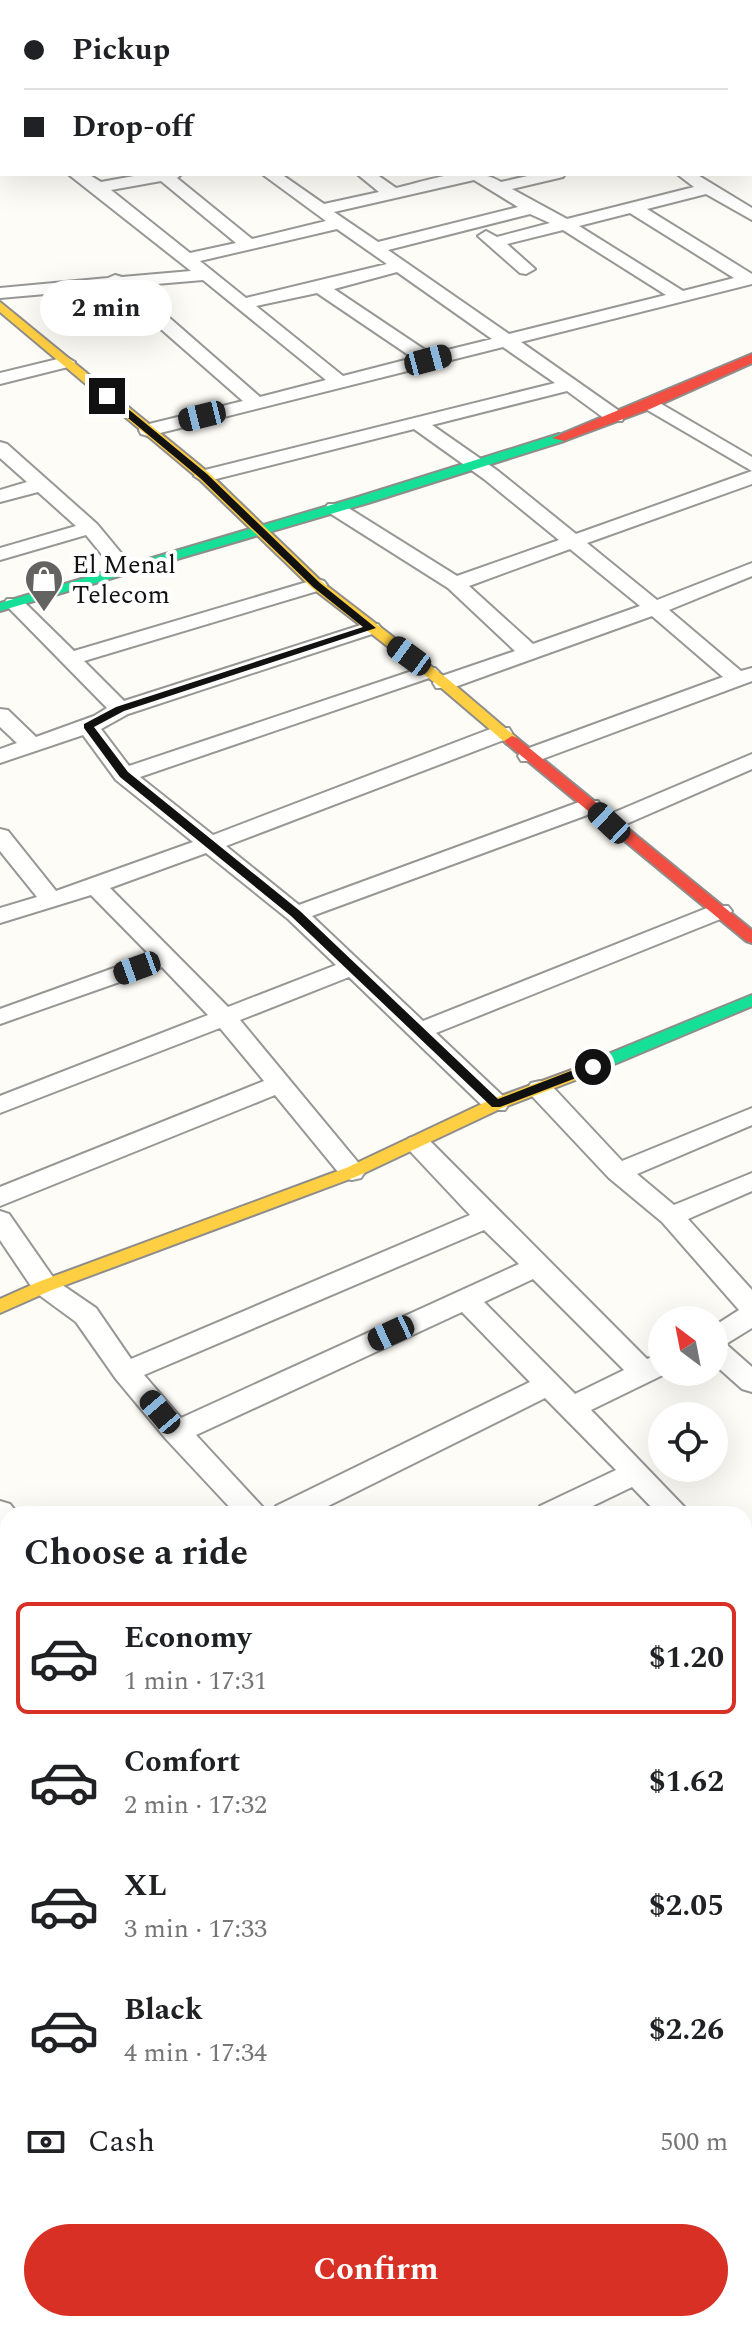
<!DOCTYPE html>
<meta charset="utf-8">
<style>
:root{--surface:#fff;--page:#f2f2f2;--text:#202124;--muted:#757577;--line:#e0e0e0;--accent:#d93025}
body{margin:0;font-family:Spectral,serif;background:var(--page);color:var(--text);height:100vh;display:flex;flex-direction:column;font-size:30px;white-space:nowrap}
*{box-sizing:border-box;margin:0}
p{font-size:26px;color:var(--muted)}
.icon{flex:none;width:44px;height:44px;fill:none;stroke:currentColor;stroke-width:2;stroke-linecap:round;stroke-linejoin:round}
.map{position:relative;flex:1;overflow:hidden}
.side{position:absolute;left:0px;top:1506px;width:752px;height:826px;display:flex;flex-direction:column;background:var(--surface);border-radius:24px 24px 0 0;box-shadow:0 8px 32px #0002}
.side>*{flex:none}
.banner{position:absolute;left:0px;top:0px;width:752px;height:176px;box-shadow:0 8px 32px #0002;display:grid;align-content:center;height:176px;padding:0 24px;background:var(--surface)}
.needle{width:52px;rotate:328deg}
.controls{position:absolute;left:648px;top:1306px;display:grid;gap:16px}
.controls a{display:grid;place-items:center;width:80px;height:80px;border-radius:50%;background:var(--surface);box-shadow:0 8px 32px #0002;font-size:40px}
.end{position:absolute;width:36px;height:36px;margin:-18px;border:10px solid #111;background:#fff;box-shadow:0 0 0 4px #fff}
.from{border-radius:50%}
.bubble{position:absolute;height:56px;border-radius:28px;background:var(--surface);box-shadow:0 8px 32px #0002;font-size:26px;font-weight:700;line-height:56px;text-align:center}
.car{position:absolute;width:24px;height:48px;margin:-24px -12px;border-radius:10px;box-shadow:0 0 6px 2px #0007;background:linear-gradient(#222 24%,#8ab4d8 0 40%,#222 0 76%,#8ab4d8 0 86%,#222 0)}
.banner b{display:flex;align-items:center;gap:28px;height:76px;font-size:30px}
.banner b+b{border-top:2px solid var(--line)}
.banner i{width:20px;height:20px;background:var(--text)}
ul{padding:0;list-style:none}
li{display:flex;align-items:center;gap:24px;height:112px;margin:0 16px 12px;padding:0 8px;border:4px solid transparent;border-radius:12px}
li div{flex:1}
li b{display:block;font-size:30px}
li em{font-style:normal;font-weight:700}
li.active{border-color:var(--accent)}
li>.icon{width:72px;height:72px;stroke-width:1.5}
h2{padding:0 24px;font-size:36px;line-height:96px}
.pay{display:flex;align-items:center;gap:20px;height:88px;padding:0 24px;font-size:30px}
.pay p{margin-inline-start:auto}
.cta{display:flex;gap:16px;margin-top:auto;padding:16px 24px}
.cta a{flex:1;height:92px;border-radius:48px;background:var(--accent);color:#fff;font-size:32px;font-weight:700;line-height:92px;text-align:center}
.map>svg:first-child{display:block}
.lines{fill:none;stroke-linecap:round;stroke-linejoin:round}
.street-casing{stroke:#979795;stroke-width:4}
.fast-casing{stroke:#8e8d8b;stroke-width:4}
.slow-casing{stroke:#8e8d8b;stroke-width:4}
.jam-casing{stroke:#8e8d8b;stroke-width:4}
.street{fill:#fffffe;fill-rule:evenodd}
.fast{fill:#16e098;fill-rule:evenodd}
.slow{fill:#ffcf43;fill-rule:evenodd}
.jam{fill:#f24e42;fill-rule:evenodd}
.route{fill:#111}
.labels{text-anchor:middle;stroke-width:8;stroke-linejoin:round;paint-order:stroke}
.far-poi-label{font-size:26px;fill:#111;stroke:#fff;text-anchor:start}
</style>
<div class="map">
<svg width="752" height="2331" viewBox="0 0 752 2331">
<rect width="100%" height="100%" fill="#fdfcf7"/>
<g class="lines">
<defs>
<path id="street" d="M 3,0 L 18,0 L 19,2 L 4,2 Z
M 279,0 L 294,0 L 295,2 L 280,2 Z
M 434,0 L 450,0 L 451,2 L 435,2 Z
M 579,0 L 596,0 L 597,2 L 580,2 Z
M 671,0 L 687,0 L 688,2 L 672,2 Z
M 750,21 L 752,21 L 752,29 L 750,29 Z
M 0,57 L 2,57 L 2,67 L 0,67 Z
M 750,64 L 752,64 L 752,74 L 750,74 Z
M 0,124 L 2,125 L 2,135 L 0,134 Z
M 750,134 L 752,135 L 752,146 L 750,145 Z
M 0,158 L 2,158 L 2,168 L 0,168 Z
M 68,174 L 88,174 L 101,182 L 145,174 L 182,174 L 177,178 L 252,239 L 326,221 L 262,174 L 281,174 L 324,204 L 379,192 L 357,174 L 376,174 L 396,188 C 428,181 470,163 501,182 L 536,174 L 565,174 L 563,177 L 512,189 L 567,219 L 694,187 L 677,174 L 696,174 L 752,208 L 752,220 L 706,194 L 647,209 L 752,274 L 752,284 L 521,342 L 622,413 L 624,417 L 622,421 L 608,421 L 567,391 L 432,425 L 498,471 L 576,534 L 752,471 L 752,484 L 587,543 L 657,600 L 752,563 L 752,576 L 669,610 L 741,671 L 752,668 L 752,681 L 537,761 L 521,761 L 518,756 L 521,751 L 723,677 L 652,616 L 452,688 L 436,688 L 433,683 L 436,678 L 515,651 L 448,588 L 328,512 L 325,508 L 328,504 L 342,504 L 457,576 L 559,540 L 484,479 L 414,429 L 204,482 L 194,476 L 197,472 L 555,383 L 503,347 L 148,436 L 141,434 L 139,430 L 141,426 L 243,401 L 114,288 L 0,298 L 0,288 L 108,278 L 115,275 L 122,277 L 191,271 ZM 474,180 L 518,207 L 378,242 L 334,212 ZM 161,181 L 236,243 L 190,253 L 111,190 ZM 630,213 L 734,278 L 683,291 L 579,226 ZM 530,214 L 550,223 L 497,237 L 486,231 L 478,236 L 520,273 L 526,274 L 535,269 L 507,244 L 563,230 L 666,295 L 509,334 L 388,250 ZM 337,229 L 387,264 L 246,298 L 200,261 ZM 397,272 L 492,339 L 431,354 L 334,289 ZM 203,280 L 326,380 L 260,397 L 133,286 ZM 317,293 L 413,358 L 343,376 L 256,306 ZM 570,549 L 640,606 L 533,644 L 469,586 Z
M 66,357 L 75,362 L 72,366 L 0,384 L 0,373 Z
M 651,398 L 752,457 L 752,471 L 644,408 L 642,404 L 644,400 Z
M 0,442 L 7,444 L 97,524 L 131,565 L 134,569 L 131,573 L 117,573 L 86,535 L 0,560 L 0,548 L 76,526 L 38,492 L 0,502 L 0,490 L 27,482 L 0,458 Z
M 317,579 L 324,581 L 327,585 L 324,589 L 84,661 L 124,701 L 364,624 L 378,624 L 381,628 L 378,632 L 128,714 L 101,729 L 129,766 L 421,668 L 435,668 L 439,672 L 435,676 L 140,777 L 213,835 L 493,728 L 509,728 L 512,733 L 509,738 L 226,846 L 299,905 L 582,801 L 598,801 L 601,806 L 598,811 L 312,916 L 423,1021 L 712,906 L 728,906 L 732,911 L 728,916 L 436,1033 L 505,1098 L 509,1104 L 505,1110 L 487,1110 L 349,977 L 240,1020 L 361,1166 L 365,1172 L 361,1178 L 352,1180 L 343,1178 L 275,1095 L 0,1206 L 0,1187 L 264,1081 L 220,1028 L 0,1113 L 0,1096 L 208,1015 L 162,967 L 0,1024 L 0,1009 L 150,955 L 91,895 L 0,923 L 0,908 L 37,897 L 0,851 L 0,829 L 8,831 L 56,891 L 193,842 L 116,780 L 83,735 L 0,763 L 0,749 L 17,743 L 0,727 L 0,709 L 8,710 L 36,737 L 94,716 L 107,708 L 4,603 L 7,599 L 21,599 L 74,651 ZM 206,853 L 288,919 L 336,965 L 228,1007 L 110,888 Z
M 752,754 L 752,769 L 617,828 L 601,828 L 598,823 L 601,818 Z
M 540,1081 L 549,1083 L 622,1161 L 752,1108 L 752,1125 L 637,1174 L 674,1205 L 752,1173 L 752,1191 L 688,1219 L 752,1290 L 752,1328 L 726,1344 L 752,1367 L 752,1392 L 742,1389 L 714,1364 L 714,1326 L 739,1310 L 662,1222 L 609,1178 L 531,1095 L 527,1089 L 531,1083 Z
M 418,1136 L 427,1138 L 647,1359 L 662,1354 L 662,1372 L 669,1372 L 591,1410 L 691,1514 L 658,1514 L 632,1487 L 576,1514 L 535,1514 L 540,1506 L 616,1470 L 545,1398 L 312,1514 L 271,1514 L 276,1506 L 530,1382 L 462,1312 L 196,1435 L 269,1514 L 236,1514 L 166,1439 L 116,1379 L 76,1322 L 35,1292 L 0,1240 L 0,1211 L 9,1214 L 55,1280 L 96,1308 L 131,1359 L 470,1215 L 409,1150 L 405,1144 L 409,1138 ZM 484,1230 L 519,1264 L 181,1418 L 144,1375 ZM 533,1279 L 624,1370 L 575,1394 L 484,1302 Z
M 0,1501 L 10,1504 L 18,1514 L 8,1514 L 8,1533 L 0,1530 Z
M 744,1572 L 752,1574 L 752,1602 L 744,1600 Z
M 8,1663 L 8,1687 L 0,1688 L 0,1664 Z
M 752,1802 L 752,1830 L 744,1833 L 744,1805 Z
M 8,1806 L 8,1832 L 0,1834 L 0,1808 Z
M 8,1952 L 8,1980 L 0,1981 L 0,1953 Z
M 752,1978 L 752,2008 L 744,2010 L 744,1980 Z
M 744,2034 L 752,2037 L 752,2074 L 744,2071 Z
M 8,2097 L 8,2127 L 0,2129 L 0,2099 Z
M 752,2106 L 752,2139 L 744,2142 L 744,2109 Z
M 11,2324 L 71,2324 L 68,2331 L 8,2331 Z
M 141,2324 L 179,2324 L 181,2331 L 143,2331 Z
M 580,2324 L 620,2324 L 623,2331 L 583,2331 Z"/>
<path id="fast" d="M 559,434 L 566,438 L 564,441 L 368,503 L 0,611 L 0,603 L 358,497 Z
M 752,995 L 752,1006 L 586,1076 L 574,1076 L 571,1072 L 574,1068 Z"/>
<path id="slow" d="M 0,302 L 209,473 L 322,582 L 449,680 L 517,738 L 517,744 L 507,744 L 439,686 L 312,588 L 199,479 L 0,312 Z
M 580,1067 L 586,1068 L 589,1072 L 586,1076 L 502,1108 L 358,1176 L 52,1290 L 0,1313 L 0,1299 L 38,1282 L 346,1168 L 490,1100 Z"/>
<path id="jam" d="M 752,354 L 752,363 L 650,409 L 564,441 L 552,438 Z
M 512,736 L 517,738 L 752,930 L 752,943 L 746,941 L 507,744 L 504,741 Z"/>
</defs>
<!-- street casing -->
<use href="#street" class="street-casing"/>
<!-- fast casing -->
<use href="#fast" class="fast-casing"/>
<!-- slow casing -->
<use href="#slow" class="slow-casing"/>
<!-- jam casing -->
<use href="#jam" class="jam-casing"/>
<!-- street -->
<use href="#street" class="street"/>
<!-- fast -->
<use href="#fast" class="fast"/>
<!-- slow -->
<use href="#slow" class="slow"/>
<!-- jam -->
<use href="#jam" class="jam"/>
</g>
<!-- route -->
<path class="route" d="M 104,394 L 110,394 L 207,474 L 320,583 L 376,628 L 124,711 L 94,727 L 128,772 L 300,911 L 498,1099 L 589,1064 L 597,1064 L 597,1070 L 500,1107 L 492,1107 L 291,916 L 120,777 L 84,728 L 84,724 L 116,707 L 363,627 L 313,587 L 200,478 L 104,398 Z"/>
<!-- icons -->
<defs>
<symbol id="shop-pin" viewBox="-11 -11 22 30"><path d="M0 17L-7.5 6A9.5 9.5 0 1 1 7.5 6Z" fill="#646362" stroke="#fff"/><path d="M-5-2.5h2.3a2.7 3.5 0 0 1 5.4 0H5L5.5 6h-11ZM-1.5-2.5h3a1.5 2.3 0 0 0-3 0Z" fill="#fff"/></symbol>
</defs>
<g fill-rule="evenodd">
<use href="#shop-pin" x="22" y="557" width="44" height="60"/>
</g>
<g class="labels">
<!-- far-poi labels -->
<g class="far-poi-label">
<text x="72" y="573">El Menal<tspan x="72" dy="30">Telecom</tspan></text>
</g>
</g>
</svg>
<div class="controls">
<a><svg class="needle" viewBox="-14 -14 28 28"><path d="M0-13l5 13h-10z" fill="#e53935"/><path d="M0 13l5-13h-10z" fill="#757577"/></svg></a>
<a><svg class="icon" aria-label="locate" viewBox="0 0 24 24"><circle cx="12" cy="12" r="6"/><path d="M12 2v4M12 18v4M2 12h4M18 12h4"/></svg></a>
</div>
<i class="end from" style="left:593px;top:1067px"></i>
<i class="end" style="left:107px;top:396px"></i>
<div class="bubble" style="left:40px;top:280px;width:132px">2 min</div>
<i class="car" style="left:428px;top:360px;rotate:75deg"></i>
<i class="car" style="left:202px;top:416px;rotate:256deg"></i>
<i class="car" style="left:409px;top:656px;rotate:306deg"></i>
<i class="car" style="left:609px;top:823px;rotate:313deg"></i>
<i class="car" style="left:137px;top:968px;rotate:250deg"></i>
<i class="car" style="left:391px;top:1333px;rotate:245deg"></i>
<i class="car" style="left:160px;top:1412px;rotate:320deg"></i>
<div class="banner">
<b><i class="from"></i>Pickup</b>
<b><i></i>Drop-off</b>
</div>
<section class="side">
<h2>Choose a ride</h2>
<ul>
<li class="active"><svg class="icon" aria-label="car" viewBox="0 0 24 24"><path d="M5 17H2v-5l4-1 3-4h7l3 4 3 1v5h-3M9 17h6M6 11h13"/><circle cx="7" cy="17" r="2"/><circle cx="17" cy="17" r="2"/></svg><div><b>Economy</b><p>1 min · 17:31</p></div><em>$1.20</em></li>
<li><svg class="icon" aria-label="car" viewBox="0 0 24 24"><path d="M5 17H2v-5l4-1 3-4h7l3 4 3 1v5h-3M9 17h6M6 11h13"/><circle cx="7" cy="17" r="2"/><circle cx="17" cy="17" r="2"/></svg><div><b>Comfort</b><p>2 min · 17:32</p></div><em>$1.62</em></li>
<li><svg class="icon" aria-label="car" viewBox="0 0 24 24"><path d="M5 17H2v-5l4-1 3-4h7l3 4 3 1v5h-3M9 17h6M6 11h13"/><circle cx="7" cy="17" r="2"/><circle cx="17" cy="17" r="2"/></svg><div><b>XL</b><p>3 min · 17:33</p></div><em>$2.05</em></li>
<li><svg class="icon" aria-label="car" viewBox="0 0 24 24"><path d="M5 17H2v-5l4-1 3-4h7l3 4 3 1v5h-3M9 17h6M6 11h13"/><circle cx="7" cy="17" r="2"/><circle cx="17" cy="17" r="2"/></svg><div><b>Black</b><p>4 min · 17:34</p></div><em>$2.26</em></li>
</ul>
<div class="pay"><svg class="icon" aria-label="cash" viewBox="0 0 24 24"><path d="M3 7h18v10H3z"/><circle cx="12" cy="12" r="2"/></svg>Cash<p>500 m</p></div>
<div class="cta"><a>Confirm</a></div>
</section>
</div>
